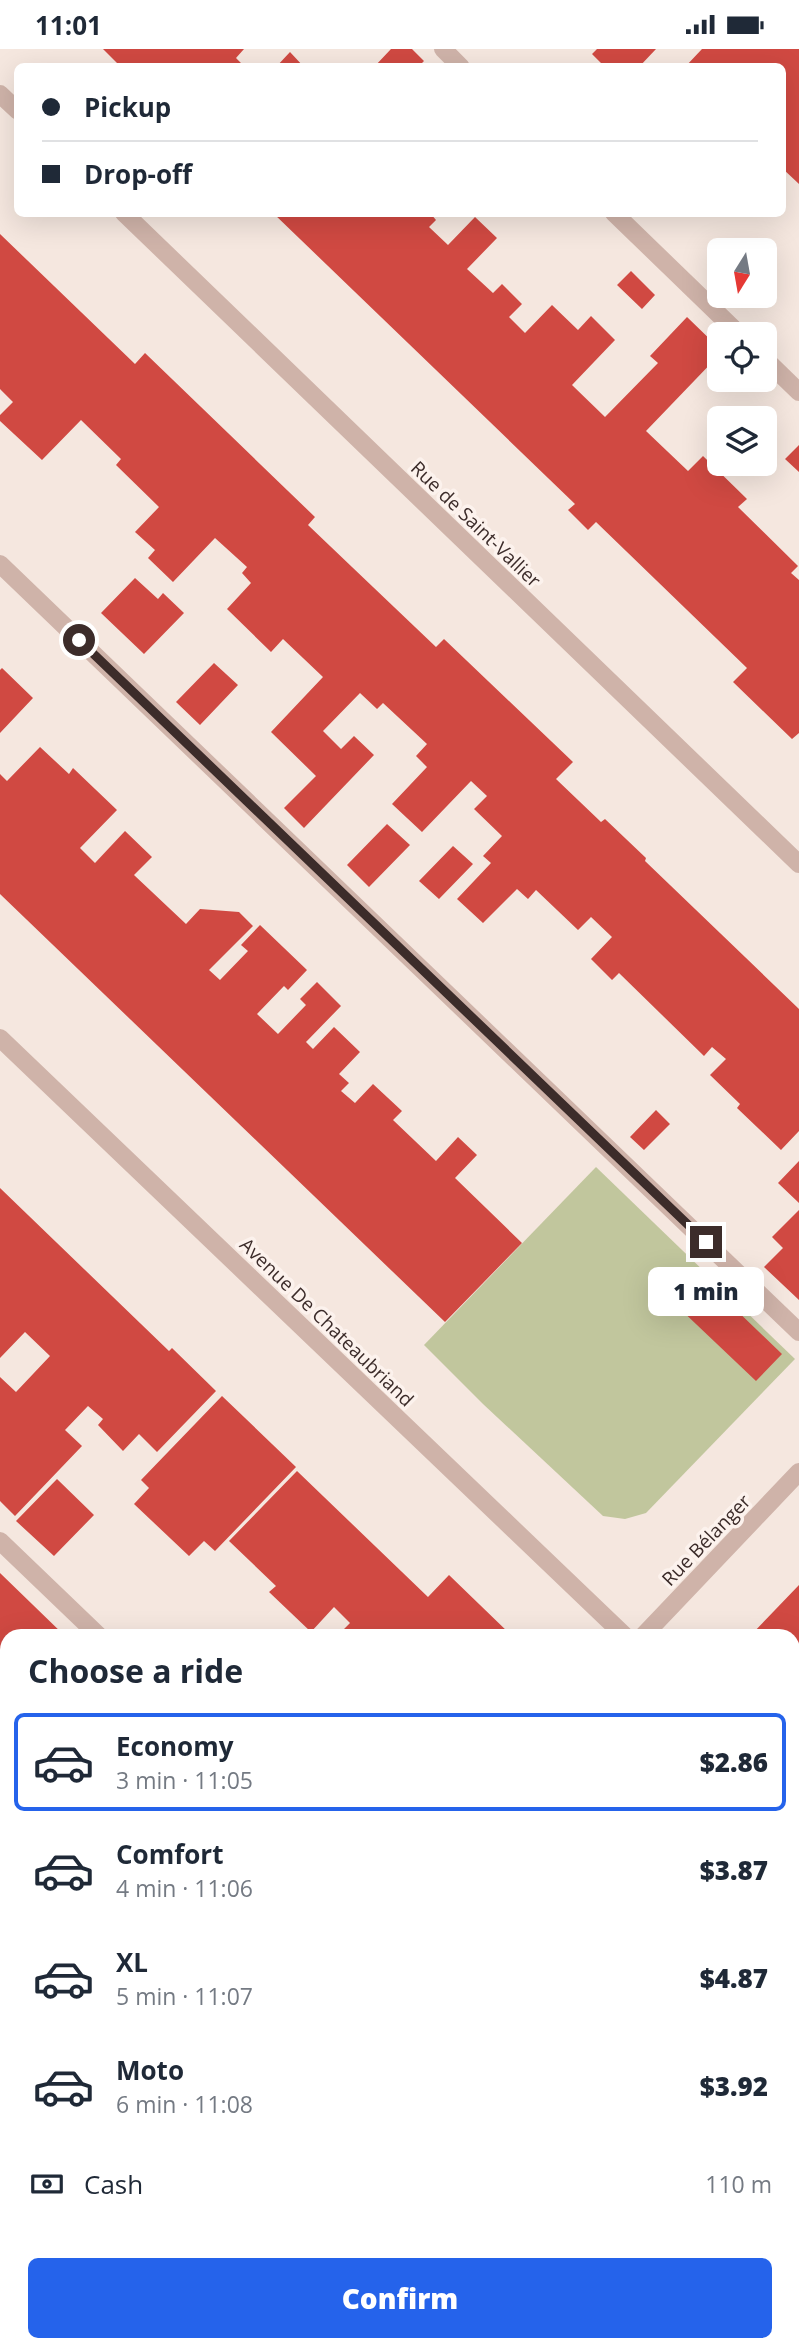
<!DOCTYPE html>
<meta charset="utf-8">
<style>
:root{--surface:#fff;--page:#f6f6f7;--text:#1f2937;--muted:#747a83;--line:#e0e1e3;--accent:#2563eb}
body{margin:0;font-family:"Open Sans",sans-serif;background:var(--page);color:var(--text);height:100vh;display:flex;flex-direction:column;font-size:26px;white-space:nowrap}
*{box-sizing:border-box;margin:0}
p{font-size:23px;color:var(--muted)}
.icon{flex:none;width:38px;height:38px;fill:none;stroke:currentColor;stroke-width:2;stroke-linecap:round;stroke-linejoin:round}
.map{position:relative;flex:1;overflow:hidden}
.drawer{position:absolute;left:0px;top:1580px;width:800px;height:723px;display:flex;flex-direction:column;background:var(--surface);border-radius:21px 21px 0 0;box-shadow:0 7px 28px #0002}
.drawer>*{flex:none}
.guide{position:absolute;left:14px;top:14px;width:772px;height:154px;border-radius:10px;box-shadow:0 7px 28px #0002;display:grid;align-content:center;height:154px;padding:0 28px;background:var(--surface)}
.needle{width:46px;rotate:191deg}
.tools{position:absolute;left:707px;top:189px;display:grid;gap:14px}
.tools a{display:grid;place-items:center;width:70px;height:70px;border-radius:10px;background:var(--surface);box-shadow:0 7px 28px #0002;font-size:35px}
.end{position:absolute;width:32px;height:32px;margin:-16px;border:9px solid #3c2c2a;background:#fff;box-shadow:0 0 0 4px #fff}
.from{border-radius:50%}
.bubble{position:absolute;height:49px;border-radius:10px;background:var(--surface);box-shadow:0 7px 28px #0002;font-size:23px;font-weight:800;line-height:49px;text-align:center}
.guide b{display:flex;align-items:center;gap:24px;height:66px;font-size:26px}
.guide b+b{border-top:2px solid var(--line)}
.guide i{width:18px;height:18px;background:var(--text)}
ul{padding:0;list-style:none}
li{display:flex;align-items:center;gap:21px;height:98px;margin:0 14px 10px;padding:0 14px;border:4px solid transparent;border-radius:10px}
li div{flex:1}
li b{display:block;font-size:26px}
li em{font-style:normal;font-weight:800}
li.on{border-color:var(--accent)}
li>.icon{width:63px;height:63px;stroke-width:1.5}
h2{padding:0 28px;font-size:32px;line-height:84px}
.pay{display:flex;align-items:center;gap:18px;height:77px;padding:0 28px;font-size:26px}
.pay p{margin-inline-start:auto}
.button{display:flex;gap:14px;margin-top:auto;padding:14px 28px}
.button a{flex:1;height:80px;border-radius:10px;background:var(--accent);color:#fff;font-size:28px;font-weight:800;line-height:80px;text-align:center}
.status{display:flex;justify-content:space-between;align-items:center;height:49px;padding:0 35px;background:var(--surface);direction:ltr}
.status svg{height:19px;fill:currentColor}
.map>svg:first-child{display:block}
.green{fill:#c1c69d}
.building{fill:#d04942}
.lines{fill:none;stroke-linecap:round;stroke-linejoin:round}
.minor{stroke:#cfb3a9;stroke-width:18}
.route{stroke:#3c2c2a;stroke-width:9}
.labels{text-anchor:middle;stroke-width:7;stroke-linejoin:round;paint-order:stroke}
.street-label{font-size:19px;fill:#3c2c2a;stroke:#fcf2ed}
</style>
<div class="status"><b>11:01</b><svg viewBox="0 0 49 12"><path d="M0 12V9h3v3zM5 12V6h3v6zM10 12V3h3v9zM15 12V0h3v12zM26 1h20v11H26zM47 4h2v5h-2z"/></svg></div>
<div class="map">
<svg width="799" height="2302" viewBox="0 0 799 2302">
<rect width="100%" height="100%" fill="#f5e7df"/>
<!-- green -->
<path class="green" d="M 596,1118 L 795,1310 L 646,1464 L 625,1470 L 603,1467 L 483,1355 L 424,1296 Z"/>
<!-- building -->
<path class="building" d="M 103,0 L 244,0 L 236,9 L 245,18 L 121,18 Z
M 391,0 L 412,0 L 424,12 L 418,18 L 374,18 Z
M 597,0 L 656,0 L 639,18 L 605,18 L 592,5 Z
M 702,0 L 799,0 L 799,135 L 782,119 L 782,18 L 685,18 Z
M 290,3 L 304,18 L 276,18 Z
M 273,164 L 430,164 L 436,171 L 429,178 L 448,196 L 475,168 L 497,189 L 467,220 L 493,244 L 502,235 L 522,255 L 509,268 L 525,284 L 552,256 L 578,281 L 591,267 L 615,291 L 572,336 L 605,368 L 658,314 L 650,307 L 687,268 L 719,299 L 719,306 L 646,382 L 688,422 L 703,407 L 747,450 L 738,458 L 798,517 L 791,524 L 799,531 L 799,684 L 792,690 L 733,633 L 747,619 L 596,473 L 588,481 L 568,461 L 575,455 Z
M 0,185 L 135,315 L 145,304 L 315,468 L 308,476 L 352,518 L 436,598 L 444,590 L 573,713 L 556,730 L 601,773 L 605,770 L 646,809 L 645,812 L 799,960 L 799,1082 L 781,1101 L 737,1059 L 740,1055 L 710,1026 L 726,1010 L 712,998 L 704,1007 L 619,924 L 612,931 L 591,910 L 612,888 L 591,868 L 578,881 L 536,841 L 528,850 L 517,840 L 483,874 L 457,850 L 491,814 L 483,807 L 502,787 L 474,760 L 487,747 L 471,732 L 422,783 L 392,755 L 427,718 L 416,707 L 427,695 L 383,654 L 377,660 L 360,644 L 323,682 L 341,700 L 354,687 L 374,706 L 304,779 L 284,759 L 316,727 L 271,683 L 323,628 L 283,590 L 271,603 L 227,560 L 251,534 L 242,524 L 247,518 L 215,489 L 173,533 L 148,509 L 155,501 L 135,483 L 159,458 L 116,416 L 121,410 L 81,371 L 42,411 L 0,372 L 0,366 L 13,353 L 0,340 Z
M 631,222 L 655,246 L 642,260 L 617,236 Z
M 799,396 L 799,423 L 785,410 Z
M 135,529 L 158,550 L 163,544 L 184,564 L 144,605 L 101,564 Z
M 214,614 L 238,636 L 200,676 L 176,653 Z
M 2,619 L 33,649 L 0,684 L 0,621 Z
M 40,698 L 69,725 L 73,719 L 117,761 L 80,799 L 95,814 L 125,782 L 152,808 L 134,826 L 186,875 L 200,860 L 239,863 L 253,877 L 209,921 L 220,931 L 248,902 L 241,896 L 260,876 L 307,921 L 288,941 L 284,937 L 257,965 L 278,985 L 306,956 L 300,950 L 317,933 L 341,957 L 306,993 L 313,1000 L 334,978 L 360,1003 L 339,1025 L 349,1034 L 341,1042 L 355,1054 L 373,1035 L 402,1062 L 393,1071 L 436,1112 L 458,1088 L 477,1106 L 455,1129 L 522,1194 L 445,1273 L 0,845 L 0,725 L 7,732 Z
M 387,775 L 410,796 L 369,838 L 347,816 Z
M 453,797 L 473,815 L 439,850 L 419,832 Z
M 656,1061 L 670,1075 L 644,1101 L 630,1088 Z
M 799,1112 L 799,1154 L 778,1134 Z
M 0,1139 L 169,1302 L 172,1299 L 216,1342 L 157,1403 L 139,1385 L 123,1402 L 98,1376 L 103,1370 L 88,1357 L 65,1381 L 82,1397 L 15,1467 L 0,1452 L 0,1328 L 16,1343 L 50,1307 L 25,1283 L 0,1309 Z
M 799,1161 L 799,1251 L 764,1218 L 783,1199 L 772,1188 Z
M 704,1230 L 782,1305 L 756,1332 L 677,1257 Z
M 222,1347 L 296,1418 L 215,1502 L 204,1492 L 189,1507 L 134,1455 L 149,1439 L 141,1431 Z
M 297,1422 L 428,1548 L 449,1526 L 512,1587 L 337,1587 L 350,1574 L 334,1558 L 311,1583 L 269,1543 L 276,1537 L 229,1492 Z
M 57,1430 L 94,1466 L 54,1507 L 16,1472 Z
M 0,1524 L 65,1587 L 7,1587 L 7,1888 L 0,1881 Z
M 799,1536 L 799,1648 L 793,1642 L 793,1587 L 750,1587 Z
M 0,1889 L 7,1896 L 7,1929 L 0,1922 Z
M 793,1890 L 799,1896 L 799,2011 L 793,2005 Z
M 0,2036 L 7,2043 L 7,2071 L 0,2065 Z
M 0,2074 L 7,2080 L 7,2121 L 0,2128 Z
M 793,2284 L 799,2290 L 799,2302 L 438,2302 L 432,2296 L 793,2296 Z
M 67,2296 L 223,2296 L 229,2302 L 61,2302 Z
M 242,2296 L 273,2296 L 279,2302 L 248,2302 Z
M 391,2296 L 424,2296 L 430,2302 L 397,2302 Z"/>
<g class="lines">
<!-- minor -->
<path class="minor" d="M 443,0 L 461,18
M 0,45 L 18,62
M 124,164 L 799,815
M 614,164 L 739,285
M 765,310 L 799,343
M 0,515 L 799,1283
M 0,989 L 625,1587
M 0,1492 L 99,1587
M 643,1587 L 799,1423
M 793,1746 L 799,1752
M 0,1979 L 7,1985
M 0,2245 L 7,2238
M 793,2250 L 799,2256
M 332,2296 L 338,2302"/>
</g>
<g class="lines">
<!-- route -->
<path class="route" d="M 79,591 L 706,1193"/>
</g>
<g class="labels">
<!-- street labels -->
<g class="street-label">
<text transform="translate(476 475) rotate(44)" y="7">Rue de Saint-Vallier</text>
<text transform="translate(327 1273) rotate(44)" y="7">Avenue De Chateaubriand</text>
<text transform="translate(706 1491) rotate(-46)" y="7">Rue Bélanger</text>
</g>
</g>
</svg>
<div class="tools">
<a><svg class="needle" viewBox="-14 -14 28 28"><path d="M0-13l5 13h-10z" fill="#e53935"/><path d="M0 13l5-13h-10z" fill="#747a83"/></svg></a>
<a><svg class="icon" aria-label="locate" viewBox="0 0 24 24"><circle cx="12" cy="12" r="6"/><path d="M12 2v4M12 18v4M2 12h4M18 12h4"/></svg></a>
<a><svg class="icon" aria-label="layers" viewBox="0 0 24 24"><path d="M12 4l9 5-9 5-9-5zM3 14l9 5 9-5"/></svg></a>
</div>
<i class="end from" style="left:79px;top:591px"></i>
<i class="end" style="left:706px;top:1193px"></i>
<div class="bubble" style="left:648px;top:1218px;width:116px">1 min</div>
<div class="guide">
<b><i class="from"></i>Pickup</b>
<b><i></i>Drop-off</b>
</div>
<section class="drawer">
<h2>Choose a ride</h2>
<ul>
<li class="on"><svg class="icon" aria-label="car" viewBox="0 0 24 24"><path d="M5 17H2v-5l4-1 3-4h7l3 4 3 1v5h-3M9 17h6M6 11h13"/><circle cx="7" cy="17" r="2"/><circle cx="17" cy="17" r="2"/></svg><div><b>Economy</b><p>3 min · 11:05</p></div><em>$2.86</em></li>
<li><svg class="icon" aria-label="car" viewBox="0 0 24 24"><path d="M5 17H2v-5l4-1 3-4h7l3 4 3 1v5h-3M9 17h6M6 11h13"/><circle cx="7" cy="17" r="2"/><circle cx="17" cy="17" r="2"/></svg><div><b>Comfort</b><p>4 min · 11:06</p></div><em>$3.87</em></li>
<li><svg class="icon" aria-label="car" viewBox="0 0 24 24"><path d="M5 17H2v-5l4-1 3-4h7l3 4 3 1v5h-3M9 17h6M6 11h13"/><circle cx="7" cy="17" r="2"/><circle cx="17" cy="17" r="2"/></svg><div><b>XL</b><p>5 min · 11:07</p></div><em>$4.87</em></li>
<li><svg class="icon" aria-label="car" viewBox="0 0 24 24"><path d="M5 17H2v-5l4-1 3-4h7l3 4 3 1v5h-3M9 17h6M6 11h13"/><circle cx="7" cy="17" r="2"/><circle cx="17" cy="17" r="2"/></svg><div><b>Moto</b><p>6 min · 11:08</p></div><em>$3.92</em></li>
</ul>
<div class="pay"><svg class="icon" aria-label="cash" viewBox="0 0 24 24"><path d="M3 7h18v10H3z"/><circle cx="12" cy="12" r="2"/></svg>Cash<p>110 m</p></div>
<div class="button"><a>Confirm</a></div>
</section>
</div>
